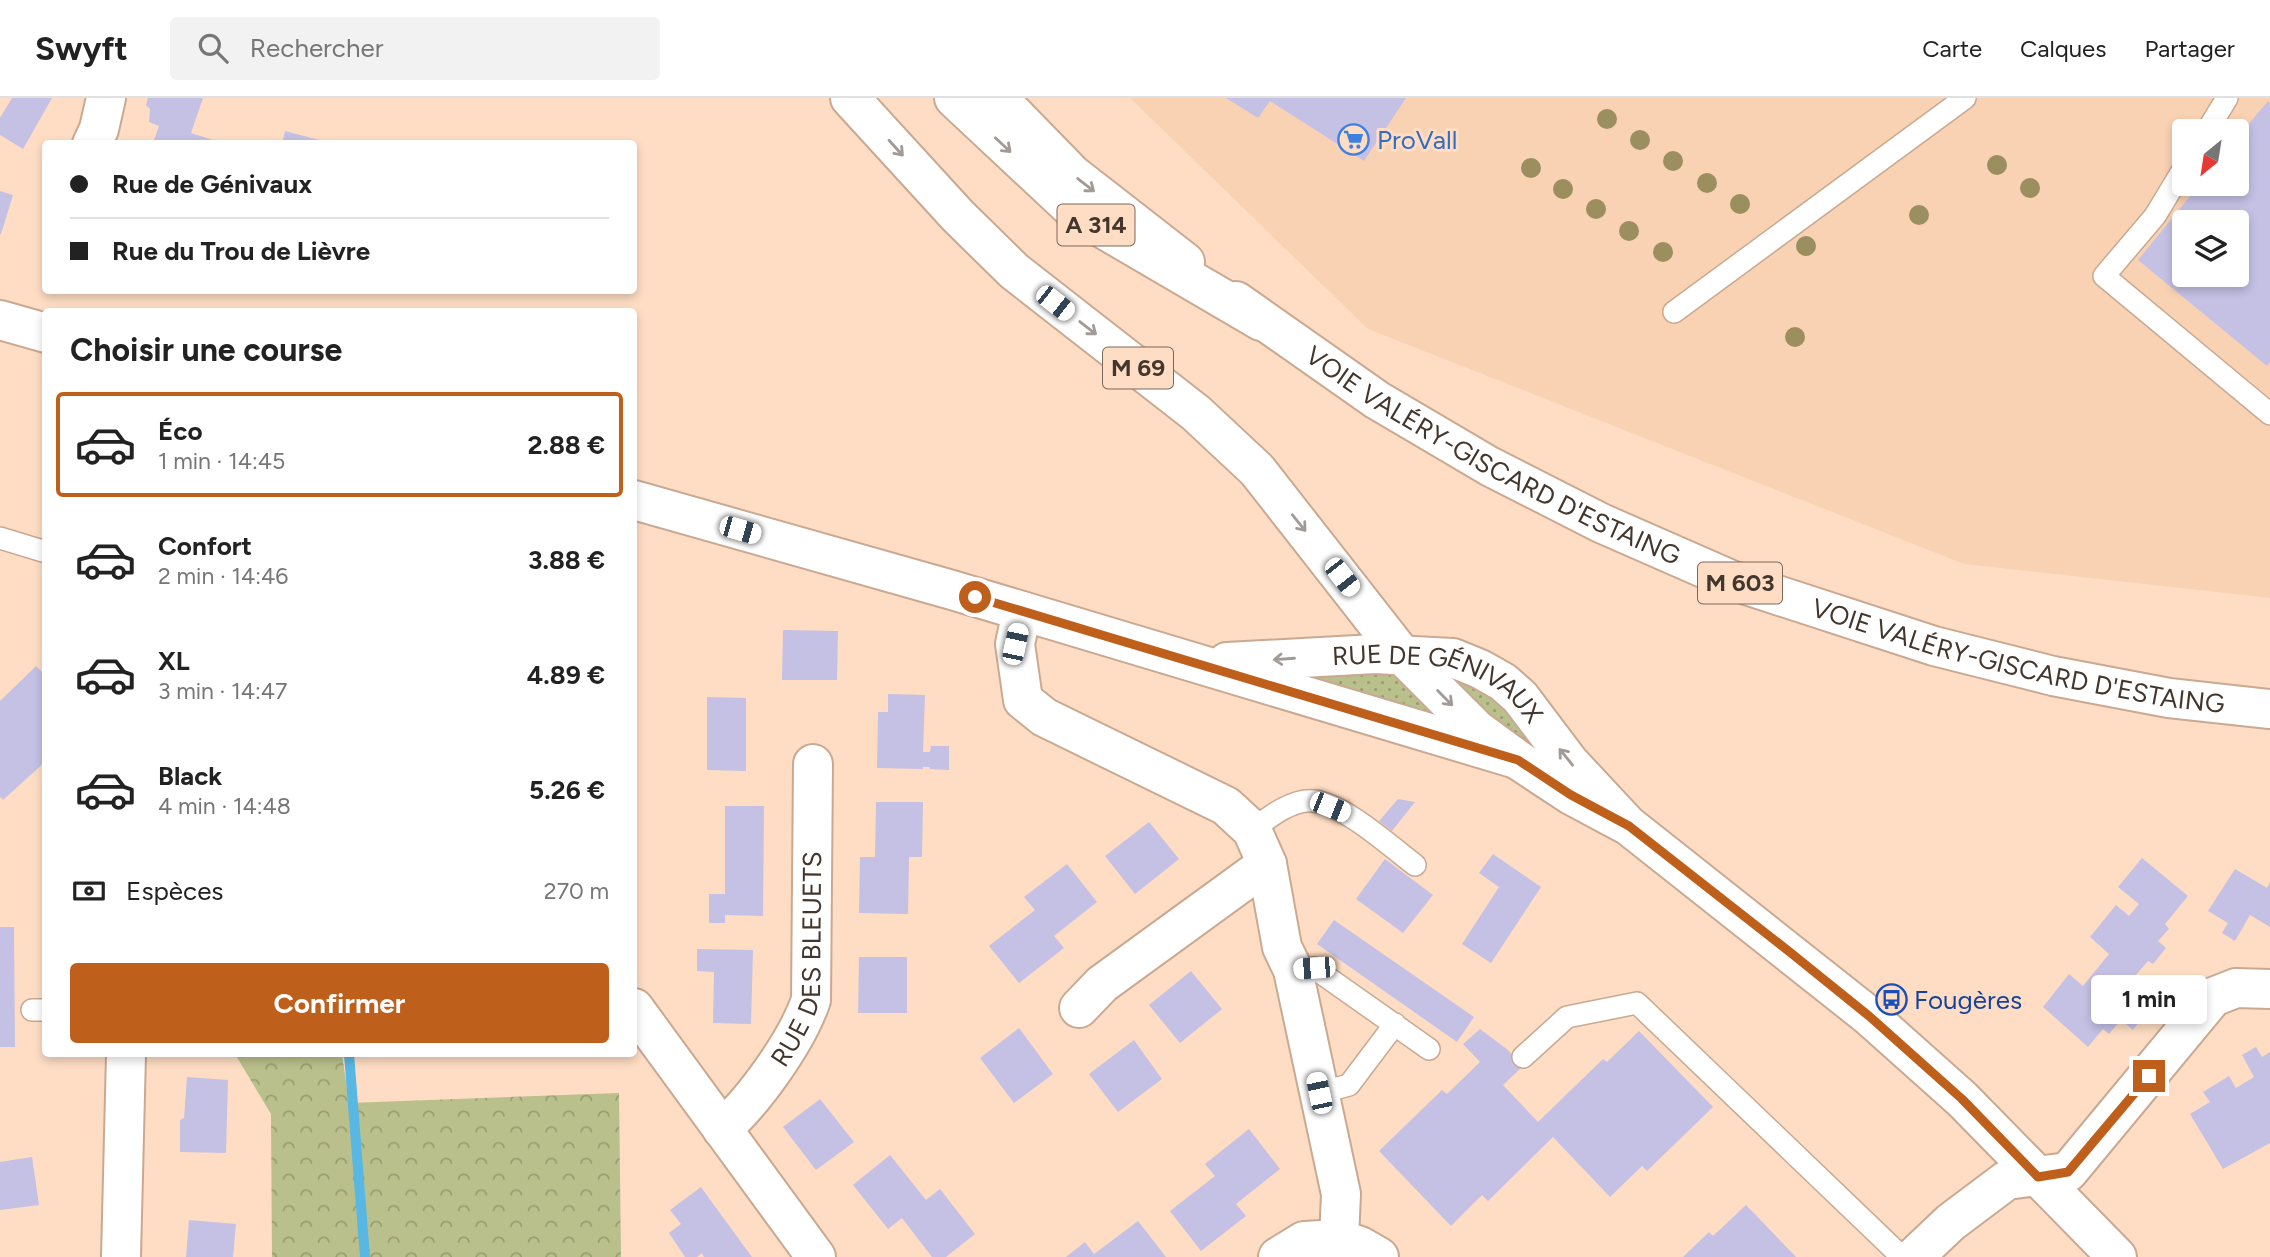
<!DOCTYPE html>
<html lang="fr">
<meta charset="utf-8">
<style>
:root{--surface:#fff;--page:#f2f2f2;--text:#222;--muted:#767676;--line:#e0e0e0;--accent:#bf5f1c}
body{margin:0;font-family:Figtree,sans-serif;background:var(--page);color:var(--text);height:100vh;display:flex;flex-direction:column;font-size:26px;white-space:nowrap}
*{box-sizing:border-box;margin:0}
p{font-size:23px;color:var(--muted)}
.icon{flex:none;width:38px;height:38px;fill:none;stroke:currentColor;stroke-width:2;stroke-linecap:round;stroke-linejoin:round}
.map{position:relative;flex:1;overflow:hidden}
.drawer{position:absolute;left:42px;top:210px;width:595px;height:749px;display:flex;flex-direction:column;background:var(--surface);border-radius:7px;box-shadow:0 4px 10px #0003}
.drawer>*{flex:none}
.guide{position:absolute;left:42px;top:42px;width:595px;height:154px;border-radius:7px;box-shadow:0 4px 10px #0003;display:grid;align-content:center;height:154px;padding:0 28px;background:var(--surface)}
.needle{width:46px;rotate:210deg}
.fabs{position:absolute;left:2172px;top:21px;display:grid;gap:14px}
.fabs a{display:grid;place-items:center;width:77px;height:77px;border-radius:7px;background:var(--surface);box-shadow:0 4px 10px #0003;font-size:35px}
.end{position:absolute;width:32px;height:32px;margin:-16px;border:9px solid #bf5f1c;background:#fff;box-shadow:0 0 0 4px #fff}
.from{border-radius:50%}
.bubble{position:absolute;height:49px;border-radius:7px;background:var(--surface);box-shadow:0 4px 10px #0003;font-size:23px;font-weight:700;line-height:49px;text-align:center}
.car{position:absolute;width:21px;height:42px;margin:-21px -10px;border-radius:9px;box-shadow:0 0 5px 2px #0007;background:linear-gradient(#fff 24%,#345 0 40%,#fff 0 76%,#345 0 86%,#fff 0)}
.guide b{display:flex;align-items:center;gap:24px;height:66px;font-size:26px}
.guide b+b{border-top:2px solid var(--line)}
.guide i{width:18px;height:18px;background:var(--text)}
ul{padding:0;list-style:none}
li{display:flex;align-items:center;gap:21px;height:105px;margin:0 14px 10px;padding:0 14px;border:4px solid transparent;border-radius:7px}
li div{flex:1}
li b{display:block;font-size:26px}
li em{font-style:normal;font-weight:700}
li.selected{border-color:var(--accent)}
li>.icon{width:63px;height:63px;stroke-width:1.5}
h2{padding:0 28px;font-size:32px;line-height:84px}
.pay{display:flex;align-items:center;gap:18px;height:77px;padding:0 28px;font-size:26px}
.pay p{margin-inline-start:auto}
.button{display:flex;gap:14px;margin-top:auto;padding:14px 28px}
.button a{flex:1;height:80px;border-radius:7px;background:var(--accent);color:#fff;font-size:28px;font-weight:700;line-height:80px;text-align:center}
header{display:flex;align-items:center;gap:42px;box-sizing:border-box;height:98px;padding:0 35px;background:var(--surface);border-bottom:2px solid var(--line)}
header strong{font-size:33px}
nav{display:flex;gap:38px;margin-inline-start:auto;font-size:24px}
.search{width:490px;height:63px;background:var(--page);display:flex;align-items:center;gap:18px;box-sizing:border-box;padding:0 24px;border-radius:7px;color:var(--muted);font-size:26px}
.map>svg:first-child{display:block}
.built{fill:#f9d2b4;fill-rule:evenodd}
.grass{fill:url(#grass-dots)}
.forest{fill:url(#forest-crowns)}
.lines{fill:none;stroke-linecap:round;stroke-linejoin:round}
.stream{stroke:#58b7e3;stroke-width:10}
.building{fill:#c4c1e5;fill-rule:evenodd}
.service-casing{stroke:#c9a991;stroke-width:24}
.minor-casing{stroke:#c9a991;stroke-width:42}
.tertiary-casing{stroke:#c9a991;stroke-width:42}
.secondary-casing{stroke:#c9a991;stroke-width:42}
.trunk-casing{stroke:#c9a991;stroke-width:42}
.motorway-casing{stroke:#c9a991;stroke-width:42}
.service{stroke:#fff;stroke-width:21}
.minor{stroke:#fff;stroke-width:38}
.tertiary{stroke:#fff;stroke-width:38}
.secondary{stroke:#fff;stroke-width:38}
.trunk{stroke:#fff;stroke-width:38}
.motorway{stroke:#fff;stroke-width:38}
.tree{fill:#9b8f60}
.oneway{stroke:#a19a96}
.route{stroke:#bf5f1c;stroke-width:9}
.labels{text-anchor:middle;stroke-width:6;stroke-linejoin:round;paint-order:stroke}
.shield{fill:#feddc4;stroke:#7b685a;stroke-width:2}
.shield-label{font-size:24px;font-weight:bold;fill:#43362c}
.shop-label{font-size:26px;fill:#366cbe;stroke:#feddc4;text-anchor:start}
.street-label{font-size:26px;fill:#43362c;stroke:#feddc4}
.transit-label{font-size:26px;fill:#164399;stroke:#feddc4;text-anchor:start}
</style>
<header>
<strong>Swyft</strong>
<div class="search"><svg class="icon" aria-label="search" viewBox="0 0 24 24"><circle cx="10" cy="10" r="6"/><path d="M15 15l6 6"/></svg>Rechercher</div>
<nav><a>Carte</a><a>Calques</a><a>Partager</a></nav>
</header>
<div class="map">
<svg width="2270" height="1159" viewBox="0 0 2270 1159">
<defs>
<pattern id="grass-dots" width="8" height="8" patternUnits="userSpaceOnUse" patternTransform="scale(1.75)"><rect width="8" height="8" fill="#bac08b"/><path d="M2 2h.1M6 6h.1" fill="none" stroke="#999d72" stroke-width="1.8" stroke-linecap="round"/></pattern>
<pattern id="forest-crowns" width="20" height="18" patternUnits="userSpaceOnUse" patternTransform="scale(1.75)"><rect width="20" height="18" fill="#bac08b"/><path d="M2 6a3 3 0 1 1 6 0M12 15a3 3 0 1 1 6 0" fill="none" stroke="#999d72"/></pattern>
</defs>
<rect width="100%" height="100%" fill="#feddc4"/>
<!-- built -->
<path class="built" d="M 1130,0 L 2270,0 L 2270,500 L 1964,466 L 1368,231 ZM 2184,33 L 2236,33 L 2236,86 L 2184,86 ZM 2184,124 L 2236,124 L 2236,177 L 2184,177 Z"/>
<!-- grass -->
<path class="grass" d="M 1388,574 L 1404,579 L 1433,612 L 1431,616 L 1300,578 Z
M 1451,580 L 1484,588 L 1556,667 L 1478,611 Z"/>
<!-- forest -->
<path class="forest" d="M 235,956 L 342,956 L 349,1005 L 619,995 L 621,1159 L 272,1159 L 271,1016 Z"/>
<g class="lines">
<!-- stream -->
<path class="stream" d="M 349,956 L 365,1159"/>
</g>
<!-- building -->
<path class="building" d="M 12,0 L 52,0 L 23,51 L 0,37 L 0,20 Z
M 148,0 L 203,0 L 191,35 L 213,42 L 210,46 L 153,45 L 159,28 L 149,24 L 150,11 L 146,7 Z
M 1226,0 L 1406,0 L 1364,63 L 1270,3 L 1258,20 Z
M 2268,3 L 2270,5 L 2270,264 L 2267,268 L 2138,162 L 2200,86 L 2236,86 L 2236,41 ZM 2184,124 L 2236,124 L 2236,177 L 2184,177 Z
M 285,33 L 319,42 L 318,46 L 282,46 Z
M 0,93 L 13,97 L 1,136 L 0,136 Z
M 783,532 L 838,533 L 837,582 L 782,582 Z
M 36,568 L 46,578 L 46,663 L 3,702 L 0,699 L 0,603 Z
M 888,596 L 925,597 L 923,654 L 930,654 L 931,648 L 949,648 L 949,672 L 930,671 L 930,669 L 923,669 L 923,671 L 877,670 L 878,614 L 888,614 Z
M 707,599 L 746,600 L 746,673 L 707,672 Z
M 1398,701 L 1415,704 L 1392,733 L 1379,723 Z
M 876,704 L 923,704 L 922,759 L 909,759 L 908,816 L 859,815 L 860,759 L 875,759 Z
M 725,708 L 764,708 L 763,818 L 725,817 L 725,825 L 709,825 L 709,796 L 725,796 Z
M 1149,724 L 1179,761 L 1135,796 L 1105,758 Z
M 1493,756 L 1541,789 L 1491,865 L 1462,846 L 1499,789 L 1479,775 Z
M 2142,760 L 2188,798 L 2165,826 L 2169,831 L 2158,843 L 2166,850 L 2153,866 L 2148,863 L 2135,878 L 2154,895 L 2140,913 L 2145,916 L 2133,932 L 2121,922 L 2109,936 L 2103,931 L 2088,949 L 2043,909 L 2069,876 L 2083,888 L 2109,856 L 2090,839 L 2116,807 L 2129,818 L 2139,806 L 2118,789 Z
M 1385,761 L 1433,797 L 1403,835 L 1356,801 Z
M 1067,766 L 1097,804 L 1054,838 L 1064,850 L 1019,885 L 989,848 L 1035,812 L 1024,799 Z
M 2235,771 L 2267,790 L 2270,784 L 2270,829 L 2250,817 L 2235,843 L 2222,835 L 2228,825 L 2208,813 Z
M 1334,822 L 1474,919 L 1457,944 L 1317,846 Z
M 0,829 L 14,829 L 15,949 L 0,949 Z
M 697,851 L 753,852 L 751,926 L 713,925 L 714,874 L 697,873 Z
M 859,859 L 907,859 L 907,915 L 858,915 Z
M 1191,873 L 1222,911 L 1180,945 L 1149,907 Z
M 1019,930 L 1053,976 L 1014,1005 L 980,960 Z
M 1480,931 L 1508,952 L 1523,968 L 1503,987 L 1538,1024 L 1603,961 L 1607,964 L 1639,933 L 1713,1009 L 1647,1073 L 1642,1068 L 1610,1099 L 1553,1039 L 1488,1103 L 1482,1097 L 1451,1128 L 1379,1053 L 1442,992 L 1447,996 L 1480,964 L 1463,946 Z
M 1134,942 L 1162,981 L 1118,1014 L 1089,976 Z
M 2256,949 L 2262,959 L 2270,954 L 2270,1045 L 2223,1071 L 2190,1016 L 2210,1004 L 2203,994 L 2229,978 L 2236,990 L 2254,979 L 2242,957 Z
M 187,979 L 228,982 L 226,1055 L 180,1054 L 180,1022 L 184,1020 Z
M 820,1001 L 854,1044 L 816,1072 L 783,1029 Z
M 1249,1031 L 1280,1071 L 1236,1106 L 1246,1118 L 1201,1153 L 1170,1113 L 1215,1078 L 1205,1066 Z
M 890,1057 L 926,1102 L 940,1091 L 975,1136 L 946,1159 L 932,1159 L 902,1120 L 888,1131 L 853,1087 Z
M 32,1059 L 39,1107 L 0,1112 L 0,1064 Z
M 701,1089 L 711,1103 L 752,1159 L 704,1159 L 702,1155 L 697,1159 L 685,1159 L 669,1135 L 681,1126 L 670,1112 Z
M 1746,1107 L 1796,1159 L 1683,1159 L 1709,1134 L 1713,1138 Z
M 189,1122 L 236,1126 L 233,1159 L 186,1159 Z
M 1138,1123 L 1166,1159 L 1066,1159 L 1085,1144 L 1094,1156 Z"/>
<g class="lines">
<defs>
<path id="service" d="M 2207,33 L 2227,0
M 2184,70 L 2155,118 L 2104,178 L 2270,316
M 1674,214 L 1965,0
M 0,440 L 46,454
M 1252,732 C 1268,720 1293,700 1314,703 C 1345,707 1390,748 1415,767
M 1293,872 L 1314,870 L 1429,951
M 32,912 L 46,912
M 1523,959 L 1567,919 L 1637,905 L 1902,1159
M 1319,995 L 1349,987 L 1395,926"/>
<g id="minor">
<path d="M 92,46 L 99,31 L 106,0"/>
<path d="M 1022,513 L 1015,546 L 1023,602 L 1044,619 L 1226,708 L 1252,732 L 1267,766 L 1282,849 L 1293,872 L 1341,1096 L 1339,1141"/>
<path d="M 634,910 L 816,1159"/>
<path d="M 1079,910 L 1102,886 L 1267,766"/>
<path id="s1" d="M 722,1031 C 754,1003 797,943 811,902 L 813,666"/>
<path d="M 121,1159 L 126,956"/>
<path d="M 1278,1159 L 1304,1143 L 1339,1141 L 1360,1148 L 1379,1159"/>
<path d="M 1914,1159 L 1951,1124 L 2007,1082 L 2068,1074 L 2213,899 L 2236,890 L 2270,891"/>
</g>
<g id="tertiary">
<path d="M 0,222 L 46,235"/>
<path d="M 634,402 L 952,492 L 1513,660"/>
<path id="s2" d="M 1227,564 L 1375,556 L 1453,560 L 1480,571 L 1503,584 L 1520,599 L 1569,664 L 1625,724"/>
</g>
<path id="secondary" d="M 1518,662 L 1571,697 L 1629,728 L 1869,918 L 1962,1001 L 2117,1159"/>
<g id="trunk">
<path d="M 998,0 L 1072,76 L 1185,164"/>
<path id="s3" d="M 1236,203 L 1377,302 L 1489,368 L 1601,425 L 1731,482 L 1934,548 L 2053,578 L 2169,600 L 2270,611"/>
</g>
<path id="motorway" d="M 850,0 L 958,118 L 1014,173 L 1196,315 L 1257,372 L 1401,556 L 1476,631 L 1518,662
M 954,0 L 1078,116 L 1261,223"/>
</defs>
<!-- service casing -->
<use href="#service" class="service-casing"/>
<!-- minor casing -->
<use href="#minor" class="minor-casing"/>
<!-- tertiary casing -->
<use href="#tertiary" class="tertiary-casing"/>
<!-- secondary casing -->
<use href="#secondary" class="secondary-casing"/>
<!-- trunk casing -->
<use href="#trunk" class="trunk-casing"/>
<!-- motorway casing -->
<use href="#motorway" class="motorway-casing"/>
<!-- service -->
<use href="#service" class="service"/>
<!-- minor -->
<use href="#minor" class="minor"/>
<!-- tertiary -->
<use href="#tertiary" class="tertiary"/>
<!-- secondary -->
<use href="#secondary" class="secondary"/>
<!-- trunk -->
<use href="#trunk" class="trunk"/>
<!-- motorway -->
<use href="#motorway" class="motorway"/>
</g>
<!-- trees -->
<g class="tree">
<circle cx="1607" cy="21" r="10"/>
<circle cx="1640" cy="42" r="10"/>
<circle cx="1673" cy="63" r="10"/>
<circle cx="1997" cy="67" r="10"/>
<circle cx="1531" cy="70" r="10"/>
<circle cx="1707" cy="85" r="10"/>
<circle cx="2030" cy="90" r="10"/>
<circle cx="1563" cy="91" r="10"/>
<circle cx="1740" cy="106" r="10"/>
<circle cx="1596" cy="111" r="10"/>
<circle cx="1919" cy="117" r="10"/>
<circle cx="1629" cy="133" r="10"/>
<circle cx="1806" cy="148" r="10"/>
<circle cx="1663" cy="154" r="10"/>
<circle cx="1795" cy="239" r="10"/>
</g>
<!-- one-way arrows -->
<defs><path id="oneway-shaft" d="M-6 0H5M1.5-3L5.5 0L1.5 3" fill="none" stroke-width="1.6" stroke-linecap="round" stroke-linejoin="round" transform="scale(1.75)"/></defs>
<g class="oneway">
<use href="#oneway-shaft" transform="translate(1003 47) rotate(43)"/>
<use href="#oneway-shaft" transform="translate(896 50) rotate(48)"/>
<use href="#oneway-shaft" transform="translate(1086 87) rotate(38)"/>
<use href="#oneway-shaft" transform="translate(1088 230) rotate(38)"/>
<use href="#oneway-shaft" transform="translate(1299 425) rotate(51)"/>
<use href="#oneway-shaft" transform="translate(1284 561) rotate(176)"/>
<use href="#oneway-shaft" transform="translate(1445 600) rotate(45)"/>
<use href="#oneway-shaft" transform="translate(1566 659) rotate(-129)"/>
</g>
<g class="lines">
<!-- route -->
<path class="route" d="M 975,499 L 1518,662 L 1571,697 L 1629,728 L 1791,855 L 1869,918 L 1962,1001 L 2038,1079 L 2068,1074 L 2149,978"/>
</g>
<!-- icons -->
<defs>
<symbol id="supermarket-ring" viewBox="-11 -11 22 22"><circle r="9.5" fill="#feddc4" stroke="#3f7fe0" stroke-width="1.5"/><path d="M-6-5.5h2.5l.6 2H6L4.5 2H-2.5L-4.4-4H-6ZM-1.5 3.2a1.3 1.3 0 1 0 .1 0ZM3 3.2a1.3 1.3 0 1 0 .1 0Z" fill="#3f7fe0"/></symbol>
<symbol id="bus-ring" viewBox="-11 -11 22 22"><circle r="9.5" fill="#feddc4" stroke="#1a4fb4" stroke-width="1.5"/><path d="M-5-6H5V4H4V6H2V4H-2V6H-4V4H-5ZM-3.5-4V0h7V-4ZM-3.5 1.2v1.5H-2V1.2ZM2 1.2v1.5H3.5V1.2Z" fill="#1a4fb4"/></symbol>
</defs>
<g fill-rule="evenodd">
<use href="#supermarket-ring" x="1336" y="24" width="35" height="35"/>
<use href="#bus-ring" x="1874" y="884" width="35" height="35"/>
</g>
<g class="labels">
<!-- shield labels -->
<g class="shield">
<rect x="1057.5" y="106.5" width="77" height="41" rx="5"/>
<rect x="1103" y="249.5" width="70" height="41" rx="5"/>
<rect x="1698" y="464.5" width="84" height="41" rx="5"/>
</g>
<g class="shield-label">
<text x="1096" y="135">A 314</text>
<text x="1138" y="278">M 69</text>
<text x="1740" y="493">M 603</text>
</g>
<!-- shop labels -->
<g class="shop-label">
<text x="1377" y="51">ProVall</text>
</g>
<!-- street labels -->
<g class="street-label">
<text dy="9" stroke="none"><textPath href="#s3" startOffset="301">VOIE VALÉRY-GISCARD D'ESTAING</textPath></text>
<text dy="9" stroke="none"><textPath href="#s3" startOffset="868">VOIE VALÉRY-GISCARD D'ESTAING</textPath></text>
<text dy="9" stroke="none"><textPath href="#s2" startOffset="219">RUE DE GÉNIVAUX</textPath></text>
<text dy="9" stroke="none"><textPath href="#s1" startOffset="196">RUE DES BLEUETS</textPath></text>
</g>
<!-- transit labels -->
<g class="transit-label">
<text x="1914" y="911">Fougères</text>
</g>
</g>
</svg>
<div class="fabs">
<a><svg class="needle" viewBox="-14 -14 28 28"><path d="M0-13l5 13h-10z" fill="#e53935"/><path d="M0 13l5-13h-10z" fill="#767676"/></svg></a>
<a><svg class="icon" aria-label="layers" viewBox="0 0 24 24"><path d="M12 4l9 5-9 5-9-5zM3 14l9 5 9-5"/></svg></a>
</div>
<i class="end from" style="left:975px;top:499px"></i>
<i class="end" style="left:2149px;top:978px"></i>
<div class="bubble" style="left:2091px;top:877px;width:116px">1 min</div>
<i class="car" style="left:1055px;top:205px;rotate:128deg"></i>
<i class="car" style="left:740px;top:432px;rotate:106deg"></i>
<i class="car" style="left:1342px;top:479px;rotate:142deg"></i>
<i class="car" style="left:1015px;top:546px;rotate:12deg"></i>
<i class="car" style="left:1330px;top:709px;rotate:112deg"></i>
<i class="car" style="left:1314px;top:870px;rotate:266deg"></i>
<i class="car" style="left:1319px;top:995px;rotate:348deg"></i>
<div class="guide">
<b><i class="from"></i>Rue de Génivaux</b>
<b><i></i>Rue du Trou de Lièvre</b>
</div>
<section class="drawer">
<h2>Choisir une course</h2>
<ul>
<li class="selected"><svg class="icon" aria-label="car" viewBox="0 0 24 24"><path d="M5 17H2v-5l4-1 3-4h7l3 4 3 1v5h-3M9 17h6M6 11h13"/><circle cx="7" cy="17" r="2"/><circle cx="17" cy="17" r="2"/></svg><div><b>Éco</b><p>1 min · 14:45</p></div><em>2.88 €</em></li>
<li><svg class="icon" aria-label="car" viewBox="0 0 24 24"><path d="M5 17H2v-5l4-1 3-4h7l3 4 3 1v5h-3M9 17h6M6 11h13"/><circle cx="7" cy="17" r="2"/><circle cx="17" cy="17" r="2"/></svg><div><b>Confort</b><p>2 min · 14:46</p></div><em>3.88 €</em></li>
<li><svg class="icon" aria-label="car" viewBox="0 0 24 24"><path d="M5 17H2v-5l4-1 3-4h7l3 4 3 1v5h-3M9 17h6M6 11h13"/><circle cx="7" cy="17" r="2"/><circle cx="17" cy="17" r="2"/></svg><div><b>XL</b><p>3 min · 14:47</p></div><em>4.89 €</em></li>
<li><svg class="icon" aria-label="car" viewBox="0 0 24 24"><path d="M5 17H2v-5l4-1 3-4h7l3 4 3 1v5h-3M9 17h6M6 11h13"/><circle cx="7" cy="17" r="2"/><circle cx="17" cy="17" r="2"/></svg><div><b>Black</b><p>4 min · 14:48</p></div><em>5.26 €</em></li>
</ul>
<div class="pay"><svg class="icon" aria-label="cash" viewBox="0 0 24 24"><path d="M3 7h18v10H3z"/><circle cx="12" cy="12" r="2"/></svg>Espèces<p>270 m</p></div>
<div class="button"><a>Confirmer</a></div>
</section>
</div>
